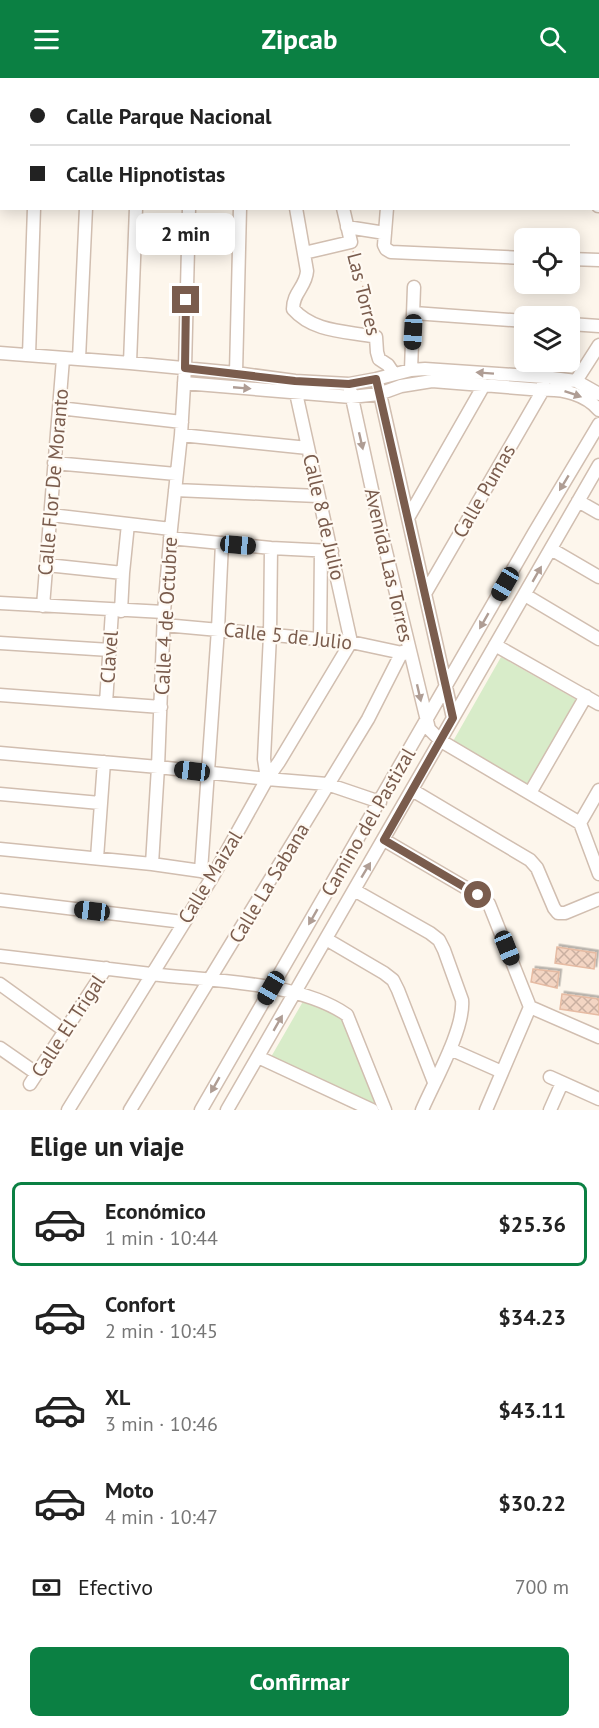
<!DOCTYPE html>
<html lang="es">
<meta charset="utf-8">
<style>
:root{--surface:#fff;--page:#f2f2f2;--text:#222;--muted:#767676;--line:#e0e0e0;--accent:#0b8043}
body{margin:0;font-family:"PT Sans",sans-serif;background:var(--page);color:var(--text);height:100vh;display:flex;flex-direction:column;font-size:22px;white-space:nowrap}
*{box-sizing:border-box;margin:0}
p{font-size:20px;color:var(--muted)}
.icon{flex:none;width:33px;height:33px;fill:none;stroke:currentColor;stroke-width:2;stroke-linecap:round;stroke-linejoin:round}
.map{position:relative;height:1032px;overflow:hidden}
.details{display:flex;flex-direction:column;background:var(--surface);flex:1}
.details>*{flex:none}
.banner{position:absolute;left:0px;top:0px;width:600px;height:132px;box-shadow:0 3px 15px #0003;display:grid;align-content:center;height:132px;padding:0 30px;background:var(--surface)}
.fabs{position:absolute;left:514px;top:150px;display:grid;gap:12px}
.fabs a{display:grid;place-items:center;width:66px;height:66px;border-radius:9px;background:var(--surface);box-shadow:0 3px 15px #0003;font-size:30px}
.end{position:absolute;width:27px;height:27px;margin:-14px;border:8px solid #7a5c4d;background:#fff;box-shadow:0 0 0 3px #fff}
.from{border-radius:50%}
.bubble{position:absolute;height:42px;border-radius:9px;background:var(--surface);box-shadow:0 3px 15px #0003;font-size:20px;font-weight:800;line-height:42px;text-align:center}
.car{position:absolute;width:18px;height:36px;margin:-18px -9px;border-radius:8px;box-shadow:0 0 4px 2px #0007;background:linear-gradient(#222 24%,#8ab4d8 0 40%,#222 0 76%,#8ab4d8 0 86%,#222 0)}
.banner b{display:flex;align-items:center;gap:21px;height:57px;font-size:22px}
.banner b+b{border-top:2px solid var(--line)}
.banner i{width:15px;height:15px;background:var(--text)}
ul{padding:0;list-style:none}
li{display:flex;align-items:center;gap:18px;height:84px;margin:0 12px 9px;padding:0 18px;border:3px solid transparent;border-radius:9px}
li div{flex:1}
li b{display:block;font-size:22px}
li em{font-style:normal;font-weight:800}
li.selected{border-color:var(--accent)}
li>.icon{width:54px;height:54px;stroke-width:1.5}
h2{padding:0 30px;font-size:27px;line-height:72px}
.pay{display:flex;align-items:center;gap:15px;height:66px;padding:0 30px;font-size:22px}
.pay p{margin-inline-start:auto}
.button{display:flex;gap:12px;margin-top:auto;padding:12px 30px}
.button a{flex:1;height:69px;border-radius:9px;background:var(--accent);color:#fff;font-size:24px;font-weight:800;line-height:69px;text-align:center}
header{display:flex;justify-content:space-between;align-items:center;height:78px;padding:0 30px;background:var(--accent);color:#fff;font-size:27px;font-weight:800}
.map>svg:first-child{display:block}
.green{fill:#d8ecc9}
.building{fill:url(#building-cross-hatch);stroke:#e6bba3;stroke-width:1.5;filter:url(#shadow)}
.lines{fill:none;stroke-linecap:round;stroke-linejoin:round}
.minor-casing{stroke:#d1beb0;stroke-width:15}
.path{stroke:#d9b8a5;stroke-width:1.5;stroke-dasharray:1.5 4.5;stroke-linecap:butt}
.minor{stroke:#fff;stroke-width:12}
.oneway{fill:#af9d94}
.route{stroke:#7a5c4d;stroke-width:8}
.labels{text-anchor:middle;stroke-width:4.5;stroke-linejoin:round;paint-order:stroke}
.street-label{font-size:20px;fill:#7a5c4d;stroke:#fffaf3}
</style>
<header><svg class="icon" aria-label="menu" viewBox="0 0 24 24"><path d="M4 6h16M4 12h16M4 18h16"/></svg>Zipcab<svg class="icon" aria-label="search" viewBox="0 0 24 24"><circle cx="10" cy="10" r="6"/><path d="M15 15l6 6"/></svg></header>
<div class="map">
<svg width="599" height="1032" viewBox="0 0 599 1032">
<defs>
<pattern id="building-cross-hatch" width="8" height="8" patternUnits="userSpaceOnUse" patternTransform="scale(1.5)"><rect width="8" height="8" fill="#f3d5c3"/><path d="M0 0l8 8M0 8l8-8" fill="none" stroke="#cab0a1"/></pattern>
<filter id="shadow"><feDropShadow dx="2.5" dy="-2.5" stdDeviation="0" flood-color="#0004"/></filter>
</defs>
<rect width="100%" height="100%" fill="#fdf6ec"/>
<!-- green -->
<path class="green" d="M 501,579 L 577,622 L 529,708 L 452,665 Z
M 305,920 L 347,942 L 379,1030 L 271,979 Z"/>
<!-- building -->
<path class="building" d="M 557,869 L 596,875 L 594,891 L 555,885 Z
M 533,891 L 559,894 L 557,910 L 531,904 Z
M 562,916 L 599,921 L 599,937 L 560,931 Z"/>
<g class="lines">
<defs>
<path id="minor" d="M 136,0 L 136,2
M 188,0 L 188,2
M 239,0 L 239,2
M 428,0 L 428,2
M 485,0 L 485,2
M 540,0 L 540,2
M 592,0 L 593,2
M 0,28 L 2,28
M 598,78 L 598,83
M 598,128 L 599,128
M 296,130 L 307,193 C 306,209 293,214 293,231 C 314,255 348,253 376,259 L 377,274 L 379,281 L 388,287 L 394,296
M 387,130 L 384,167 L 386,171 L 391,174 L 525,180
M 347,149 L 385,155
M 304,175 L 351,164 L 343,130
M 570,181 L 599,182
M 414,235 L 525,243
M 570,246 L 599,248
M 0,275 L 130,285 L 236,295 L 295,303 L 349,306 L 376,301 L 411,292 L 425,291 L 544,299 L 576,303 L 599,316
M 29,277 L 34,130
M 79,281 L 86,130
M 130,285 L 136,130
M 411,292 L 414,209
M 236,295 L 240,130
M 576,303 L 599,267
M 184,305 L 351,319 L 379,316 L 401,308 L 432,303 L 543,312 C 563,311 585,316 599,332
M 349,306 L 381,453 L 429,651 L 441,663 L 580,745 L 599,796
M 378,307 L 453,640
M 59,330 L 182,344
M 181,357 L 308,370
M 54,385 L 176,396
M 175,412 L 318,418
M 578,423 L 599,435
M 51,437 L 171,451
M 408,440 L 484,307
M 170,460 L 271,470 L 332,473
M 551,471 L 599,499
M 47,487 L 123,495
M 426,514 L 543,312 L 543,306
M 525,517 L 599,561
M 0,525 L 164,534
M 43,528 L 63,281
M 121,533 L 123,495 L 128,446
M 164,547 L 351,564 L 407,576
M 320,562 L 321,473
M 0,565 L 110,572
M 495,567 L 599,626
M 0,617 L 161,629
M 106,625 L 112,533
M 0,675 L 158,689 L 267,701 L 327,706 L 380,724
M 267,701 L 264,681 L 270,557 L 271,470
M 412,712 L 530,782 L 537,790 L 554,830 L 558,835 L 565,835 L 599,821
M 530,715 L 586,618
M 0,716 L 100,725
M 580,745 L 599,712
M 384,762 L 478,817 L 489,826 L 530,929 L 486,1032
M 0,771 L 152,786 L 201,793 L 209,796
M 97,780 L 104,684
M 152,786 L 158,689 L 164,534 L 171,451 L 181,357 L 185,290 L 189,130
M 201,793 L 218,551 L 222,465
M 354,812 L 430,855 L 439,862 L 444,872 L 462,922 C 465,950 434,1004 422,1032
M 0,822 L 183,844
M 326,861 L 384,895 L 393,902 L 398,912 L 434,1004
M 0,878 C 50,884 100,890 151,896 C 209,903 299,903 347,937 L 385,1032
M 0,906 L 65,953
M 530,929 L 599,959
M 0,970 L 36,995
M 450,971 L 502,994
M 258,979 L 372,1032
M 550,999 L 599,1021
M 30,1006 L 106,890
M 68,1032 L 213,798 L 267,701 L 279,684 L 351,564 L 296,315
M 130,1032 L 368,641 L 402,574
M 201,1032 L 534,455 L 599,346
M 227,1032 L 599,387
M 550,1032 L 562,1005"/>
</defs>
<!-- minor casing -->
<use href="#minor" class="minor-casing"/>
<!-- path -->
<path class="path" d="M 353,173 L 373,246"/>
<!-- minor -->
<use href="#minor" class="minor"/>
</g>
<!-- one-way arrows -->
<defs><path id="oneway-solid" d="M-6-.8H1V-3.2L6.5 0L1 3.2V.8H-6Z" transform="scale(1.5)"/></defs>
<g class="oneway">
<use href="#oneway-solid" transform="translate(485 295) rotate(-176)"/>
<use href="#oneway-solid" transform="translate(242 310) rotate(5)"/>
<use href="#oneway-solid" transform="translate(573 316) rotate(19)"/>
<use href="#oneway-solid" transform="translate(361 363) rotate(77)"/>
<use href="#oneway-solid" transform="translate(564 405) rotate(121)"/>
<use href="#oneway-solid" transform="translate(537 496) rotate(-60)"/>
<use href="#oneway-solid" transform="translate(484 543) rotate(120)"/>
<use href="#oneway-solid" transform="translate(419 615) rotate(77)"/>
<use href="#oneway-solid" transform="translate(366 792) rotate(-59)"/>
<use href="#oneway-solid" transform="translate(313 839) rotate(120)"/>
<use href="#oneway-solid" transform="translate(278 945) rotate(-60)"/>
<use href="#oneway-solid" transform="translate(215 1007) rotate(120)"/>
</g>
<g class="lines">
<!-- route -->
<path class="route" d="M 186,222 L 185,290 L 295,303 L 349,306 L 376,301 L 453,640 L 384,762 L 478,817"/>
</g>
<g class="labels">
<!-- street labels -->
<g class="street-label">
<text transform="translate(364 216) rotate(76)" y="7">Las Torres</text>
<text transform="translate(53 404) rotate(-85)" y="7">Calle Flor De Moranto</text>
<text transform="translate(484 413) rotate(-60)" y="7">Calle Pumas</text>
<text transform="translate(324 439) rotate(77)" y="7">Calle 8 de Julio</text>
<text transform="translate(389 487) rotate(77)" y="7">Avenida Las Torres</text>
<text transform="translate(166 538) rotate(-87)" y="7">Calle 4 de Octubre</text>
<text transform="translate(288 558) rotate(6)" y="7">Calle 5 de Julio</text>
<text transform="translate(109 579) rotate(-86)" y="7">Clavel</text>
<text transform="translate(368 744) rotate(-60)" y="7">Camino del Pastizal</text>
<text transform="translate(210 799) rotate(-59)" y="7">Calle Maizal</text>
<text transform="translate(269 805) rotate(-59)" y="7">Calle La Sabana</text>
<text transform="translate(68 948) rotate(-57)" y="7">Calle El Trigal</text>
</g>
</g>
</svg>
<div class="fabs">
<a><svg class="icon" aria-label="locate" viewBox="0 0 24 24"><circle cx="12" cy="12" r="6"/><path d="M12 2v4M12 18v4M2 12h4M18 12h4"/></svg></a>
<a><svg class="icon" aria-label="layers" viewBox="0 0 24 24"><path d="M12 4l9 5-9 5-9-5zM3 14l9 5 9-5"/></svg></a>
</div>
<i class="end from" style="left:478px;top:817px"></i>
<i class="end" style="left:186px;top:222px"></i>
<div class="bubble" style="left:136px;top:135px;width:99px">2 min</div>
<i class="car" style="left:413px;top:254px;rotate:183deg"></i>
<i class="car" style="left:238px;top:467px;rotate:95deg"></i>
<i class="car" style="left:505px;top:506px;rotate:210deg"></i>
<i class="car" style="left:192px;top:693px;rotate:277deg"></i>
<i class="car" style="left:92px;top:833px;rotate:277deg"></i>
<i class="car" style="left:507px;top:870px;rotate:158deg"></i>
<i class="car" style="left:271px;top:910px;rotate:210deg"></i>
<div class="banner">
<b><i class="from"></i>Calle Parque Nacional</b>
<b><i></i>Calle Hipnotistas</b>
</div>
</div>
<section class="details">
<h2>Elige un viaje</h2>
<ul>
<li class="selected"><svg class="icon" aria-label="car" viewBox="0 0 24 24"><path d="M5 17H2v-5l4-1 3-4h7l3 4 3 1v5h-3M9 17h6M6 11h13"/><circle cx="7" cy="17" r="2"/><circle cx="17" cy="17" r="2"/></svg><div><b>Económico</b><p>1 min · 10:44</p></div><em>$25.36</em></li>
<li><svg class="icon" aria-label="car" viewBox="0 0 24 24"><path d="M5 17H2v-5l4-1 3-4h7l3 4 3 1v5h-3M9 17h6M6 11h13"/><circle cx="7" cy="17" r="2"/><circle cx="17" cy="17" r="2"/></svg><div><b>Confort</b><p>2 min · 10:45</p></div><em>$34.23</em></li>
<li><svg class="icon" aria-label="car" viewBox="0 0 24 24"><path d="M5 17H2v-5l4-1 3-4h7l3 4 3 1v5h-3M9 17h6M6 11h13"/><circle cx="7" cy="17" r="2"/><circle cx="17" cy="17" r="2"/></svg><div><b>XL</b><p>3 min · 10:46</p></div><em>$43.11</em></li>
<li><svg class="icon" aria-label="car" viewBox="0 0 24 24"><path d="M5 17H2v-5l4-1 3-4h7l3 4 3 1v5h-3M9 17h6M6 11h13"/><circle cx="7" cy="17" r="2"/><circle cx="17" cy="17" r="2"/></svg><div><b>Moto</b><p>4 min · 10:47</p></div><em>$30.22</em></li>
</ul>
<div class="pay"><svg class="icon" aria-label="cash" viewBox="0 0 24 24"><path d="M3 7h18v10H3z"/><circle cx="12" cy="12" r="2"/></svg>Efectivo<p>700 m</p></div>
<div class="button"><a>Confirmar</a></div>
</section>
